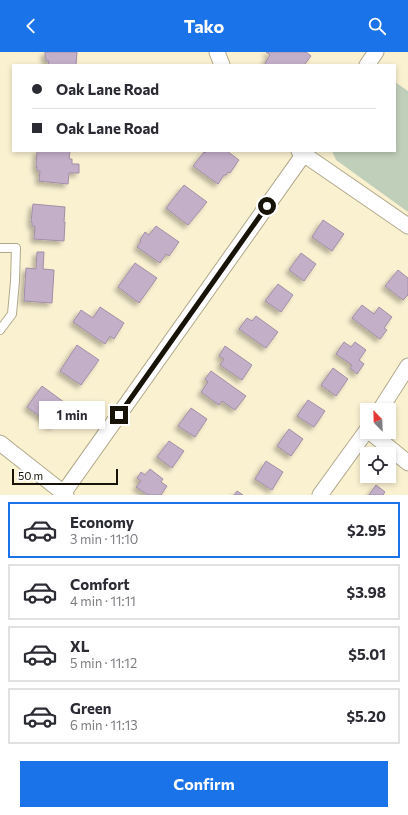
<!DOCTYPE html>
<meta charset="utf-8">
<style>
:root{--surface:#fff;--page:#f2f2f3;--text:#2b2b33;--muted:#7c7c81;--line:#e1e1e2;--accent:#1a73e8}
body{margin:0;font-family:Commissioner,sans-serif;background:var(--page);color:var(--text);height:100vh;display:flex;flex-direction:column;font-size:15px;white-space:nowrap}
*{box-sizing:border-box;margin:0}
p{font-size:13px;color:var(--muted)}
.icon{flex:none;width:22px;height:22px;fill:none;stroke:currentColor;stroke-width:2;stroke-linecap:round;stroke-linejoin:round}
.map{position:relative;height:443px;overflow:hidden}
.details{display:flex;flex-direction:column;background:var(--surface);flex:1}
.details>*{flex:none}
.hud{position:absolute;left:12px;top:12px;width:384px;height:88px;border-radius:0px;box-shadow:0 2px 6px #0003;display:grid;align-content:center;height:88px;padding:0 20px;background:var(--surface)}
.needle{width:26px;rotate:337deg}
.fabs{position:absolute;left:360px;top:351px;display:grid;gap:8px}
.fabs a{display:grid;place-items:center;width:36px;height:36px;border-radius:0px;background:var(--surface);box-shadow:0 2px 6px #0003;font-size:20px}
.scale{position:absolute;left:12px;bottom:10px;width:106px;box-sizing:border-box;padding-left:4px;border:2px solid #171308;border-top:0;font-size:11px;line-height:14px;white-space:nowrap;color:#171308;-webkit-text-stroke:3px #fff;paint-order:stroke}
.end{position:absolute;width:18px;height:18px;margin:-9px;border:5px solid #171308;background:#fff;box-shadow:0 0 0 2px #fff}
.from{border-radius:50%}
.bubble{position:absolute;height:28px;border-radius:0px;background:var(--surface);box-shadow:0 2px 6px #0003;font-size:13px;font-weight:700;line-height:28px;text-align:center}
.hud b{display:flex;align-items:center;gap:14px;height:38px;font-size:15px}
.hud b+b{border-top:1px solid var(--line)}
.hud i{width:10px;height:10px;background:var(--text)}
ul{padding:7px 0 0;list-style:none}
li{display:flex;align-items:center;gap:12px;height:56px;margin:0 8px 6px;padding:0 12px;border:2px solid var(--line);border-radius:0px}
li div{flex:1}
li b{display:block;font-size:15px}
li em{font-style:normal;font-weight:700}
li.active{border-color:var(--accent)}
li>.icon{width:36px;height:36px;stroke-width:1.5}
.cta{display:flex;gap:8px;margin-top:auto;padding:8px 20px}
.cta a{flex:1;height:46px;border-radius:0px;background:var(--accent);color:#fff;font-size:16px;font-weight:700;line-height:46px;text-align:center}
header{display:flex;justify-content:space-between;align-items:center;height:52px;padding:0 20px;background:var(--accent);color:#fff;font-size:18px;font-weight:700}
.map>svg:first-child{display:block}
.green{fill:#c0cfba}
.building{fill:#c4afc9;stroke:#a38ea7;filter:url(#shadow)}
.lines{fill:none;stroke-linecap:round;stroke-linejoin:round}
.lane-casing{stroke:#b1a98b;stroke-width:10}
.street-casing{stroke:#b1a98b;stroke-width:17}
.lane{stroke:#fff;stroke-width:8}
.street{stroke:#fff;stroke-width:15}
.route{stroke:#171308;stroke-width:5}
</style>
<header><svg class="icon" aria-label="back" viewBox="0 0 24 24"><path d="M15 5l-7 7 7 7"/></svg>Tako<svg class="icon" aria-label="search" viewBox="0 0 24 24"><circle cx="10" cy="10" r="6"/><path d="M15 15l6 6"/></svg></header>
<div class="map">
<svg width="408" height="443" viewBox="0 0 408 443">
<defs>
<filter id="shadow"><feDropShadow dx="-3.5" dy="3.5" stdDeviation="2" flood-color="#0004"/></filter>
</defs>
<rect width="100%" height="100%" fill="#faf1d1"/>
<!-- green -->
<path class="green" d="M 395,30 L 408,39 L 408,160 L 336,108 L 332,99 L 395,99 Z"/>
<!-- building -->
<path class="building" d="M 45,0 L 77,0 L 76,13 L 48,13 L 49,9 L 46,9 L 46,6 L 45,6 Z
M 266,0 L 306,0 L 311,4 L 304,13 L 267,13 L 265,11 L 270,3 Z
M 37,99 L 70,99 L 69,107 L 72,107 L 72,112 L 79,112 L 79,121 L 69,121 L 68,132 L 39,129 L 40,119 L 37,119 L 37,115 L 36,116 Z
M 207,99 L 227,99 L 239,108 L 230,121 L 228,120 L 226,123 L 224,123 L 218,132 L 193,114 L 204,100 L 205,101 Z
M 184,133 L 207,150 L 188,173 L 166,156 Z
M 33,152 L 65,155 L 64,170 L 65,170 L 64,189 L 34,187 L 35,174 L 32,174 L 32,170 L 31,170 Z
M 323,168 L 344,182 L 332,199 L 312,185 Z
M 156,174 L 179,190 L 169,204 L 166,202 L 160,211 L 137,195 L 141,189 L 140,188 L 145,180 L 149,183 Z
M 37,200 L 44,200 L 43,217 L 54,218 L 52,251 L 24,249 L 26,216 L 36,217 Z
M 301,201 L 316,212 L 304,229 L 289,218 Z
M 135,211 L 157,226 L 139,251 L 118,235 Z
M 398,218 L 408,226 L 408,243 L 403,248 L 385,234 Z
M 278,232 L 293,243 L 281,260 L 265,249 Z
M 362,253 L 374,262 L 379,255 L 392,265 L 384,276 L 387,278 L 380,287 L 352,266 Z
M 100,255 L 124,271 L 114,287 L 110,284 L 105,292 L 73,270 L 81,258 L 93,266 Z
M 256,264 L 278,280 L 266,296 L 239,277 L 247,266 L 252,269 Z
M 344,290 L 351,295 L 355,290 L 366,298 L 359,308 L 364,312 L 357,322 L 350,316 L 352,313 L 336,302 Z
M 77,293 L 99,308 L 81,333 L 60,319 Z
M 225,294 L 252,313 L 242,328 L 220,313 L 224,307 L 219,304 Z
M 333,316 L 348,327 L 336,344 L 321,333 Z
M 211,319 L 246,344 L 235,358 L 222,349 L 219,353 L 201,340 L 208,330 L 205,327 Z
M 42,334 L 68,353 L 53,374 L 27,355 Z
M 308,348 L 325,359 L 314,375 L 297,364 Z
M 191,356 L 207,367 L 195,385 L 178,374 Z
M 289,377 L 303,387 L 291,404 L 277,394 Z
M 169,389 L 184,399 L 172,416 L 157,405 Z
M 266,409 L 283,420 L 272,438 L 255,427 Z
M 150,417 L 163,427 L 161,430 L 167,434 L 161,443 L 148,443 L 136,435 L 141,429 L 137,426 L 141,420 L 145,423 Z
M 376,433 L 385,440 L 383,443 L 369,443 Z
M 237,439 L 243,443 L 234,443 Z"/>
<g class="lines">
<defs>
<path id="lane" d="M 0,196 L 16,196 L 15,229 L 12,262 L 0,278"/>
<path id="street" d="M 217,0 L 222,13
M 367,13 L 376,0
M 299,99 L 408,174
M 380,358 L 408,314
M 370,380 L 408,411
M 0,391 L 66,443
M 62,443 L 306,99
M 320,443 L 367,378"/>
</defs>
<!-- lane casing -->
<use href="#lane" class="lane-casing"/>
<!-- street casing -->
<use href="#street" class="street-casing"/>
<!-- lane -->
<use href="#lane" class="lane"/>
<!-- street -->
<use href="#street" class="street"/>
</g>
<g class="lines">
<!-- route -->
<path class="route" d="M 119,363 L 267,154"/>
</g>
</svg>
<div class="fabs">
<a><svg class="needle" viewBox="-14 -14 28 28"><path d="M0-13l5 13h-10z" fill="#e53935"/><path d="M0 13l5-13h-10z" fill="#7c7c81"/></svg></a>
<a><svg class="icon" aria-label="locate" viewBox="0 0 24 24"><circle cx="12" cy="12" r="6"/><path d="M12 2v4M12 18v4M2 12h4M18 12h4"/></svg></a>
</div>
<div class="scale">50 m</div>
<i class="end from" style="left:267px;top:154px"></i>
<i class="end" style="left:119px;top:363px"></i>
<div class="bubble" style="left:39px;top:349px;width:66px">1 min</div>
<div class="hud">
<b><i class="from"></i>Oak Lane Road</b>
<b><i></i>Oak Lane Road</b>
</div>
</div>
<section class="details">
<ul>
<li class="active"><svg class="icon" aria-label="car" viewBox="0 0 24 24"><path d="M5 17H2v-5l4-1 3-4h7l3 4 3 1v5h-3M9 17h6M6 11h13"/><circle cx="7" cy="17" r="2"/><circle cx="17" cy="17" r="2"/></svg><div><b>Economy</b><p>3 min · 11:10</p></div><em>$2.95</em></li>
<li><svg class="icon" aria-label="car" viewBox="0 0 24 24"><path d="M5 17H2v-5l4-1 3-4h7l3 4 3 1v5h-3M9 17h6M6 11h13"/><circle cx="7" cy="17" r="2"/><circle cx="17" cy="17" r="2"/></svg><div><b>Comfort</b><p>4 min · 11:11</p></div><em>$3.98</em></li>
<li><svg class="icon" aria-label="car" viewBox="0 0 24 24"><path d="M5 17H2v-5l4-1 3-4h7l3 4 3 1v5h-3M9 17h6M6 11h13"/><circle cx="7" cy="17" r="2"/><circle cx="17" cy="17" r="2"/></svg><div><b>XL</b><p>5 min · 11:12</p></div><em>$5.01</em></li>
<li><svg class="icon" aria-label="car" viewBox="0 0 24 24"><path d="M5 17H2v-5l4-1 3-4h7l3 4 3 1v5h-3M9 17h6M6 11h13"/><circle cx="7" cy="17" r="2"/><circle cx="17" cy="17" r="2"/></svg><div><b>Green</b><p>6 min · 11:13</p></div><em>$5.20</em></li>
</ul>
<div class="cta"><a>Confirm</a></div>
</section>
